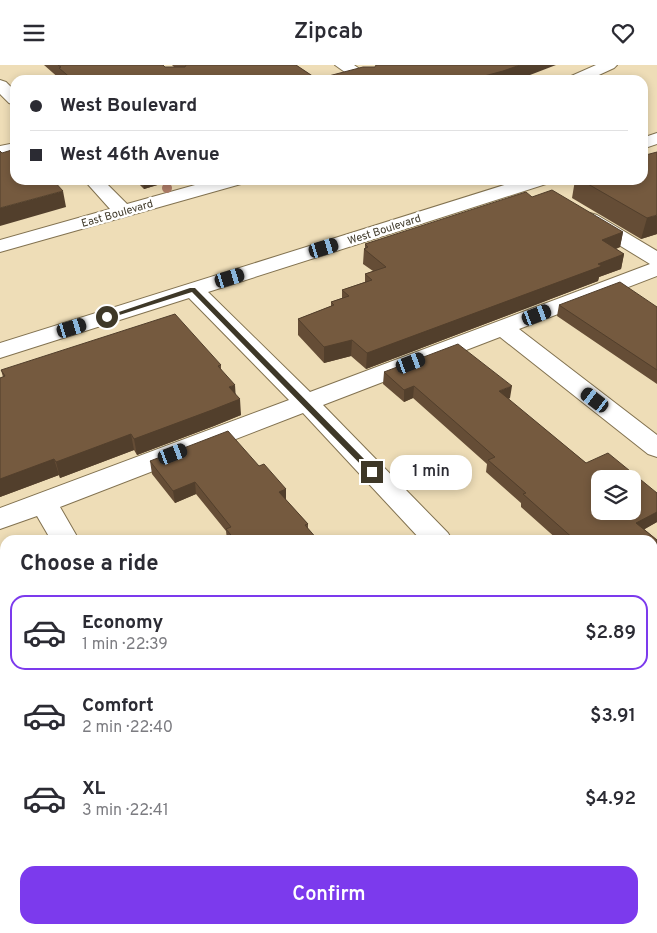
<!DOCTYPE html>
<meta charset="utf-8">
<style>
:root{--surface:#fff;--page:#f7f7f7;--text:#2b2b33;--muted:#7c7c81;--line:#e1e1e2;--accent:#7c3aed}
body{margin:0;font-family:Overpass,sans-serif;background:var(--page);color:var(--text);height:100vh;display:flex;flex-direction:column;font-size:19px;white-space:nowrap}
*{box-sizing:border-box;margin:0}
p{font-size:16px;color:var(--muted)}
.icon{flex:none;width:28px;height:28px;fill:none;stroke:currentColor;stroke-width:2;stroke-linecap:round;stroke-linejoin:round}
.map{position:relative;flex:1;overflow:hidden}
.drawer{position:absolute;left:0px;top:470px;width:658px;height:399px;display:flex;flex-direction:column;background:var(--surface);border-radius:15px 15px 0 0;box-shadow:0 2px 8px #0003}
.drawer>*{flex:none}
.hud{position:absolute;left:10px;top:10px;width:638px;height:110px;border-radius:15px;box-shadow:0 2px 8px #0003;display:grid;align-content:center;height:110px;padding:0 20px;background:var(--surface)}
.tools{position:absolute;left:591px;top:405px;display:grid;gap:10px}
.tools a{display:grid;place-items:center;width:50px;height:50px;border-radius:10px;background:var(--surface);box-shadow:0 2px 8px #0003;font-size:25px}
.end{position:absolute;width:22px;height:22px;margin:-11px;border:6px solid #3e3828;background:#fff;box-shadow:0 0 0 2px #fff}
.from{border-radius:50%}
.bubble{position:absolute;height:35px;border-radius:15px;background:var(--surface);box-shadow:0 2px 8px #0003;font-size:16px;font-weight:600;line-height:35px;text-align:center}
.car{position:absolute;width:15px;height:30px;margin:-15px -8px;border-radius:6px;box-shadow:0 0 4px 1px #0007;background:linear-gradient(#222 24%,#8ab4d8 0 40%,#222 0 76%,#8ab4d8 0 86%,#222 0)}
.hud b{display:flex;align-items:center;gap:18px;height:48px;font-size:19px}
.hud b+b{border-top:1px solid var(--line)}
.hud i{width:12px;height:12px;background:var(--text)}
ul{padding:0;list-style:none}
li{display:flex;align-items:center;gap:15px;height:75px;margin:0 10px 8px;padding:0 10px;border:2px solid transparent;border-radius:15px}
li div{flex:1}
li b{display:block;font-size:19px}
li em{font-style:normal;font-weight:600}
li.current{border-color:var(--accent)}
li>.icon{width:45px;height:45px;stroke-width:1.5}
h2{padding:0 20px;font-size:22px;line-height:60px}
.cta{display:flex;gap:10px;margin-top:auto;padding:10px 20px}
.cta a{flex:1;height:58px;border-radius:15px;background:var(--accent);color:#fff;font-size:20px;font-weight:600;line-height:58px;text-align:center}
header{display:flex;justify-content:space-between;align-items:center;height:65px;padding:0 20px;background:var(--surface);font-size:22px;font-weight:600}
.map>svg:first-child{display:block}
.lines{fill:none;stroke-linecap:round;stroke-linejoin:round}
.minor-casing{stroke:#827250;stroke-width:2}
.minor{fill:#fff;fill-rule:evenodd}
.tree{fill:#ae7c68}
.wall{fill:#654d36}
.shaded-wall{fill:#523f2c}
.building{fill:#755a3f;stroke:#523f2c;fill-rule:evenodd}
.route{fill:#3e3828}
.labels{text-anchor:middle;stroke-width:5;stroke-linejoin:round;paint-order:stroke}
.far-street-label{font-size:11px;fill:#3e3828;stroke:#fff}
</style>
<header><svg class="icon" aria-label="menu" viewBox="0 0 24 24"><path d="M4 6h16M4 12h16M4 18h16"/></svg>Zipcab<svg class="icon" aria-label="heart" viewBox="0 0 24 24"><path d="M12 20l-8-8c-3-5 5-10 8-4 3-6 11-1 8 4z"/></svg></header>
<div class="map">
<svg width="657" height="868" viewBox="0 0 657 868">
<rect width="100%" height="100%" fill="#eeddb7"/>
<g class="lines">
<defs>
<path id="minor" d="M 335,0 L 354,0 L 375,15 L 356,15 Z
M 596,0 L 617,0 L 614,3 L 588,15 L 567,15 L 569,12 Z
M 0,15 L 6,17 L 15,26 L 15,40 L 9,38 L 0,29 Z
M 657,68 L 657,79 L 642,84 L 642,73 Z
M 15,78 L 15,88 L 0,91 L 0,81 Z
M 84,115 L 103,115 L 127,139 L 213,115 L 243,115 L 241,119 L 0,187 L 0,175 L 110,144 Z
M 520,115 L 548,115 L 546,119 L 208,227 L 310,327 L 650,199 L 583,158 L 580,154 L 583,150 L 590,148 L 597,150 L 657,186 L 657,211 L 519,264 L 657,370 L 657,392 L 648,389 L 500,272 L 323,340 L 448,468 L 452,475 L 421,475 L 303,348 L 60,442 L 79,475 L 51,475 L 37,451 L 0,464 L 0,443 L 289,335 L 189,233 L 0,293 L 0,278 Z
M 652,683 L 657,684 L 657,719 L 652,717 Z
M 273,864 L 313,864 L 315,868 L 275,868 Z"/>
</defs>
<!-- minor casing -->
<use href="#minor" class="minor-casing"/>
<!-- minor -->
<use href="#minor" class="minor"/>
</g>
<!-- trees -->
<circle class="tree" cx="167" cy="123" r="5"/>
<!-- wall -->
<path class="wall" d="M 44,0 L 163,0 L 165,2 L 174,2 L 172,0 L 296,0 L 317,14 L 517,15 L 61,15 Z
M 135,115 L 174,115 L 144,124 Z
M 575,115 L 642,115 L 657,169 L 641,174 L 572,133 Z
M 532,132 L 623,167 L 620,182 L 616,184 L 624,189 L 621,204 L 599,212 L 598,216 L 366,304 L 351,291 L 324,298 L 298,270 L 298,254 L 331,241 L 331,237 L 342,233 L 342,225 L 365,217 L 365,209 L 373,206 L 363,199 L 364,184 L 365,183 L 365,179 Z
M 559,240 L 657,242 L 657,319 L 557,251 Z
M 221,300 L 221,304 L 236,330 L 241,350 L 214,361 L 137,390 L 134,385 L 60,413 L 59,410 L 0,432 L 0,313 L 3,312 L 1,305 Z
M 384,307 L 510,333 L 508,334 L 586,398 L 657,428 L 657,457 L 644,464 L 657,475 L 657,561 L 652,558 L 652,475 L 558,475 L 521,442 L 521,438 L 486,407 L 487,399 L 413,333 L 404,337 L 383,319 Z
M 150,396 L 259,401 L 286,424 L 286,435 L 308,459 L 308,464 L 318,475 L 227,475 L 226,466 L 196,429 L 175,438 L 152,409 Z
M 556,864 L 652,864 L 657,868 L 560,868 Z"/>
<!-- shaded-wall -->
<path class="shaded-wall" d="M 520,0 L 556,0 L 517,15 L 469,15 Z
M 143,115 L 174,115 L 144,124 Z
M 63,126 L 66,142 L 0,161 L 0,143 Z
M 657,150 L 657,169 L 641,174 L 647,153 Z
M 623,167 L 620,182 L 599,190 L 602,175 Z
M 624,189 L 621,204 L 599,212 L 598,216 L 366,304 L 367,288 Z
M 352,275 L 351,291 L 324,298 L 324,282 Z
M 235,320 L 236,335 L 240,334 L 241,350 L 214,361 L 137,390 L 134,374 L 229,322 Z
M 414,321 L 413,333 L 404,337 L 404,325 Z
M 512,321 L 510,333 L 497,338 L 499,326 Z
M 131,369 L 134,385 L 60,413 L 56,397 Z
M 54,394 L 59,410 L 0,432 L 0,414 Z
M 195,417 L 196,429 L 175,438 L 173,426 Z
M 286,424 L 286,436 L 279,427 Z
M 657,447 L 657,457 L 633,471 L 636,458 Z"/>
<!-- building -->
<path class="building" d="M 58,0 L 163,0 L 165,2 L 185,2 L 186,0 L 296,0 L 317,14 L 363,2 L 375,2 L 376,0 L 520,0 L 503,6 L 469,15 L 73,15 L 59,3 L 61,2 Z
M 15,84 L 15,115 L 53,115 L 63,126 L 0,143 L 0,86 L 2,88 Z
M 657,87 L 657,150 L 647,153 L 581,115 L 642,115 L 642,91 Z
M 552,125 L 623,167 L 602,175 L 624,189 L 598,199 L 602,201 L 367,288 L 352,275 L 324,282 L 298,254 L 334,240 L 331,237 L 349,231 L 342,225 L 372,215 L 365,209 L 386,202 L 364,184 L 368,182 L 365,179 L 526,127 L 532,132 Z
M 620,217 L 657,242 L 657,305 L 559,240 Z
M 175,249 L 221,300 L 218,301 L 235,320 L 229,322 L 240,334 L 212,345 L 134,374 L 131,369 L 56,397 L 54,394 L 0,414 L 0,313 L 5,311 L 1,305 Z
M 458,279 L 512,321 L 499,326 L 586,398 L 608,388 L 657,428 L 657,447 L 636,458 L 657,475 L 657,546 L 652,542 L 652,475 L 575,475 L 523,429 L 526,428 L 488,395 L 495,392 L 461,362 L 414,321 L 404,325 L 384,307 ZM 600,414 L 632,414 L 632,446 L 600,446 Z
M 228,366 L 259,401 L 264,399 L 286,424 L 279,427 L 308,459 L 305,460 L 318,475 L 235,475 L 226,464 L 231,462 L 195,417 L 173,426 L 150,396 Z
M 0,635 L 1,637 L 5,636 L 5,864 L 45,864 L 47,868 L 0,868 Z
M 652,844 L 657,849 L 657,868 L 572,868 L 569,864 L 652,864 Z"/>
<!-- route -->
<path class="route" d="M 190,223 L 195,223 L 375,405 L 375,409 L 370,409 L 192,227 L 110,253 L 104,252 Z"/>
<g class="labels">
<!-- far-street labels -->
<g class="far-street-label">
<text transform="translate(117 148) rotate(-16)" y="4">East Boulevard</text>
<text transform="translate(384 164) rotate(-18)" y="4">West Boulevard</text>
</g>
</g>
</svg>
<div class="tools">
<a><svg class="icon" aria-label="layers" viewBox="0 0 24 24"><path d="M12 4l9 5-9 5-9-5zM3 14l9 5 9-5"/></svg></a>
</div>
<i class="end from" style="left:107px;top:252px"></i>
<i class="end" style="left:372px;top:407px"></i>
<div class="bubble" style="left:390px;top:390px;width:82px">1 min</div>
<i class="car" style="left:324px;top:183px;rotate:73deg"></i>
<i class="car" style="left:230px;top:213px;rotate:73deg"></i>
<i class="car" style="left:537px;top:250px;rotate:69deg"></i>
<i class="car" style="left:72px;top:263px;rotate:73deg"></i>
<i class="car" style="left:411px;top:298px;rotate:69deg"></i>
<i class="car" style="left:595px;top:335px;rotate:307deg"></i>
<i class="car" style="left:173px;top:389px;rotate:69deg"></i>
<div class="hud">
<b><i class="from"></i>West Boulevard</b>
<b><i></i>West 46th Avenue</b>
</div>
<section class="drawer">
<h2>Choose a ride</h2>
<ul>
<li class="current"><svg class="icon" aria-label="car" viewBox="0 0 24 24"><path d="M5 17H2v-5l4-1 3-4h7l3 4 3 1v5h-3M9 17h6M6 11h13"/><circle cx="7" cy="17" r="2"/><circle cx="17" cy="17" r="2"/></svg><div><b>Economy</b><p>1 min · 22:39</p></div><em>$2.89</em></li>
<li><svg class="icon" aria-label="car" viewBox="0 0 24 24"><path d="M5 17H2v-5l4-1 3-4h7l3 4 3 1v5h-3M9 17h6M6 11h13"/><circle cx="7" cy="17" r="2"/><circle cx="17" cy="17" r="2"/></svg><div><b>Comfort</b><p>2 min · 22:40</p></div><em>$3.91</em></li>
<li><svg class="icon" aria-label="car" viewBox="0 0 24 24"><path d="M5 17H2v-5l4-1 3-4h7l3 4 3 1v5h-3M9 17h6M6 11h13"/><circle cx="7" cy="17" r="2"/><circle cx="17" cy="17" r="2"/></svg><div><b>XL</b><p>3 min · 22:41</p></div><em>$4.92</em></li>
</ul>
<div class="cta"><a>Confirm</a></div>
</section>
</div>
